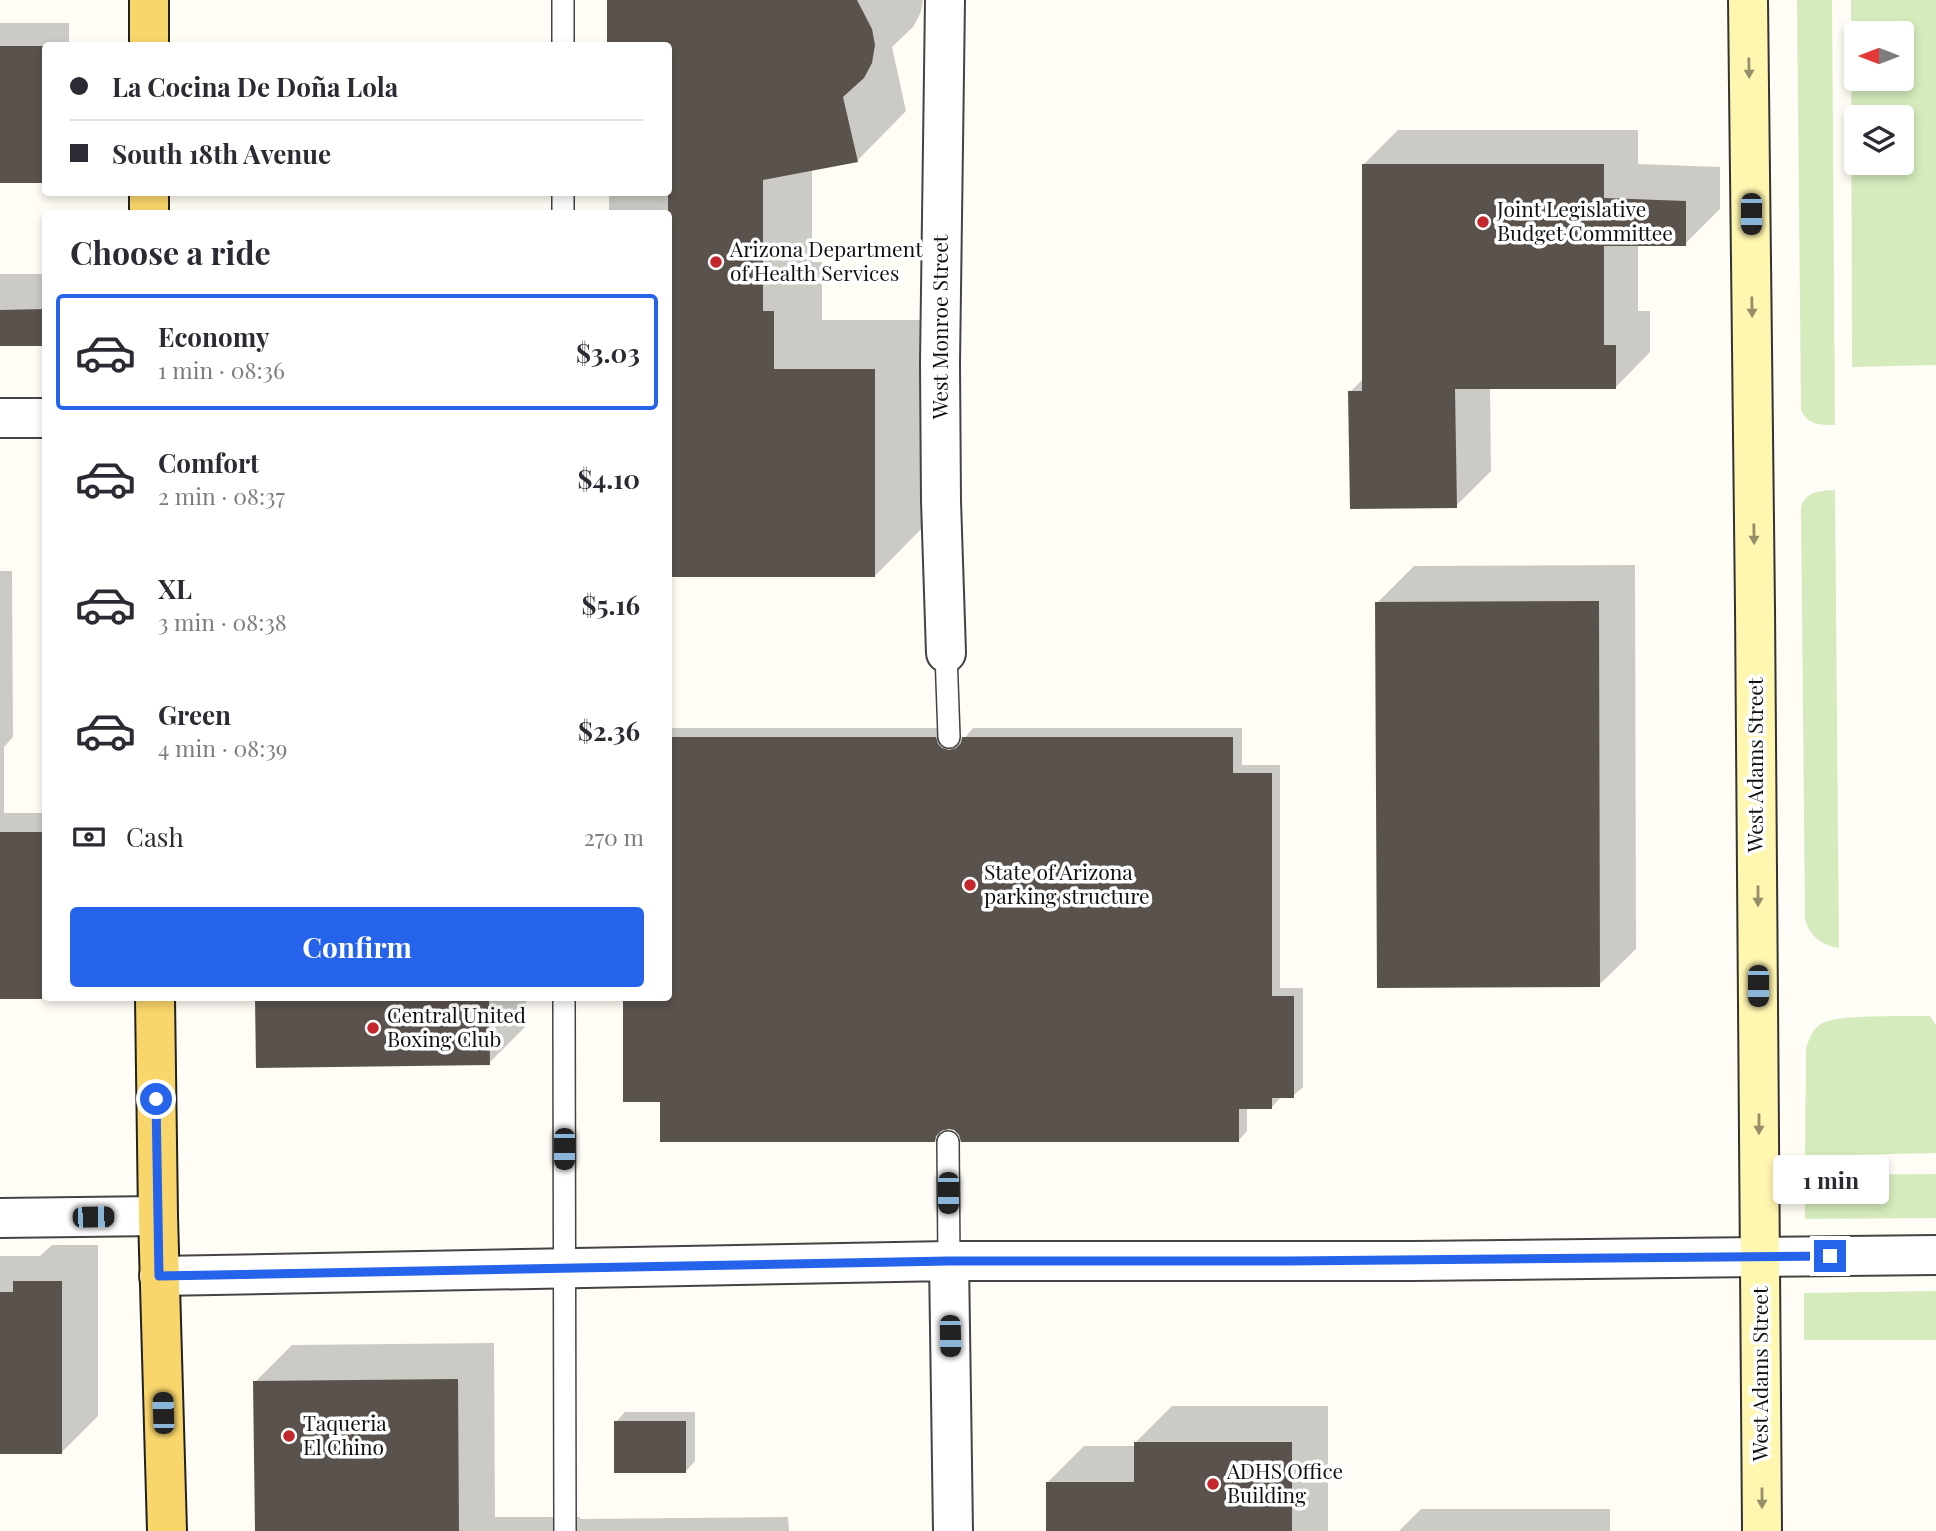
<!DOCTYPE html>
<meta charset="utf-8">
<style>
:root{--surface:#fff;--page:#f2f2f3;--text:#2b2b33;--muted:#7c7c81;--line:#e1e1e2;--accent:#2563eb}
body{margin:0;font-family:"Playfair Display",serif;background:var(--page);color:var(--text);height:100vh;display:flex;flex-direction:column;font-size:26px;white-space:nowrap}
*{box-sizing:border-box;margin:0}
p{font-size:23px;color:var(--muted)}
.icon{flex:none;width:38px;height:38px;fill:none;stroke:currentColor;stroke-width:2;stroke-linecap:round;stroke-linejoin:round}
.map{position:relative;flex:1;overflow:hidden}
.drawer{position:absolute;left:42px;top:210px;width:630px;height:791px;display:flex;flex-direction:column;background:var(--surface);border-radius:7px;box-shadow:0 4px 10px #0003}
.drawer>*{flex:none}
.guide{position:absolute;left:42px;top:42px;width:630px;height:154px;border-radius:7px;box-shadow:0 4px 10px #0003;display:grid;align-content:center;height:154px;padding:0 28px;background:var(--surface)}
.needle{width:46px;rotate:270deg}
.controls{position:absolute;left:1844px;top:21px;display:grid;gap:14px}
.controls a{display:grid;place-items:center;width:70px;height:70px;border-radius:7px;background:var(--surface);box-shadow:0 4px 10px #0003;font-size:35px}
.end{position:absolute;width:32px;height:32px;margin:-16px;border:9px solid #2563eb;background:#fff;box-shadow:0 0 0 4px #fff}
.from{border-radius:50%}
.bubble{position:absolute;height:49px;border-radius:7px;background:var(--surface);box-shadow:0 4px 10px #0003;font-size:23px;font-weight:700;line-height:49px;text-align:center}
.car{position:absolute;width:21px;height:42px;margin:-21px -10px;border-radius:9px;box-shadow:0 0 5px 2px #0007;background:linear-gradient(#222 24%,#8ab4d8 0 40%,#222 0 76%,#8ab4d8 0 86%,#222 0)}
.guide b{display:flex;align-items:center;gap:24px;height:66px;font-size:26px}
.guide b+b{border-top:2px solid var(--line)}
.guide i{width:18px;height:18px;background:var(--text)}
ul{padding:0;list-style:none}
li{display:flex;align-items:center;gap:21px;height:116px;margin:0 14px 10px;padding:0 14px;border:4px solid transparent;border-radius:7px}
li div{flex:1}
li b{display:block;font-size:26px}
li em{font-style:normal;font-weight:700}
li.on{border-color:var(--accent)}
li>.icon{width:63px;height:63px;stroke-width:1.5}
h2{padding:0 28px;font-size:32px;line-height:84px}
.pay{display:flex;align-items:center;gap:18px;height:77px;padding:0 28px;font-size:26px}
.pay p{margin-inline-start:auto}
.button{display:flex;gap:14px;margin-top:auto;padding:14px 28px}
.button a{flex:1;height:80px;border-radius:7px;background:var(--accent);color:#fff;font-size:28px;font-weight:700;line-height:80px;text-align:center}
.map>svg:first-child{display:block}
.green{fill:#d5ebbd;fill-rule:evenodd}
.shadow{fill:#0003}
.building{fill:#5a524d}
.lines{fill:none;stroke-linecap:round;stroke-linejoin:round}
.lane-casing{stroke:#444;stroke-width:24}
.street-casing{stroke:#444;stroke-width:42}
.secondary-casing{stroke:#333;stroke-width:42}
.primary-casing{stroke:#222;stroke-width:42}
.lane{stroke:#fff;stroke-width:21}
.street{stroke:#fff;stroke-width:38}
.secondary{stroke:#fff6b0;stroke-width:38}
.primary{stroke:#f9d66b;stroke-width:38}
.oneway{fill:#948f68}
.route{stroke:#2563eb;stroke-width:9}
.poi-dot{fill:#c4262e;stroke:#fff;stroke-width:2.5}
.labels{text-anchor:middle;stroke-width:7;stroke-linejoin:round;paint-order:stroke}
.poi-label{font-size:21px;fill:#111;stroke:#fff;text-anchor:start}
.street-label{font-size:21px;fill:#111;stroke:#fff}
</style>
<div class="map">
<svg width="1936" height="1531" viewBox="0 0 1936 1531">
<rect width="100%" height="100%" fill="#fffdf5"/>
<!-- green -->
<path class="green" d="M 1797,0 L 1832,0 L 1835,425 C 1820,425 1808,425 1801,410 Z
M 1851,0 L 1936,0 L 1936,365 L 1852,367 ZM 1902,33 L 1902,79 L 1857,79 L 1857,33 ZM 1857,117 L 1902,117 L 1902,163 L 1857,163 Z
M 1835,490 L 1839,948 C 1821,945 1811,937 1805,920 L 1801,507 C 1806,491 1820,491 1835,490 Z
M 1890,1016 L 1930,1016 L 1936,1025 L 1936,1153 L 1805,1156 L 1806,1048 C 1809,1040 1811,1033 1817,1027 C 1829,1015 1872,1017 1890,1016 Z
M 1936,1174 L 1936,1218 L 1805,1219 L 1805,1175 Z
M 1936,1291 L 1936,1340 L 1804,1340 L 1804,1293 Z"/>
<!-- shadow -->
<path class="shadow" d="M 609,0 L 923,0 L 921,12 L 913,27 L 892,47 L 906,111 L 857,161 L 812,169 L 812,262 L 822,262 L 822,320 L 924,320 L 924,526 L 875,576 L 668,214 L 609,214 L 609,192 L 668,192 L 668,46 Z
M 0,23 L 69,23 L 69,46 L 46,46 L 46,181 L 0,181 Z
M 1398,130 L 1638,130 L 1638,164 L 1720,167 L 1720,209 L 1685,244 L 1638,244 L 1638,311 L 1650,311 L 1650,352 L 1616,387 L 1490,387 L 1491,471 L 1456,506 L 1350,392 L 1364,378 L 1364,164 Z
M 0,274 L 46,274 L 46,344 L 0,345 Z
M 1635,565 L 1636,949 L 1599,985 L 1377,603 L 1414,566 Z
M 0,571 L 12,571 L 13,737 L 4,747 L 4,813 L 46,813 L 46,993 L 41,997 L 0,997 Z
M 670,728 L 945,728 L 952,739 L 959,741 L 963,740 L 973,728 L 1242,728 L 1242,765 L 1280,765 L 1280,988 L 1303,988 L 1303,1087 L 1293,1096 L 1280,1096 L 1280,1098 L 1271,1108 L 1247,1108 L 1247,1131 L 1238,1141 L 944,1128 L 934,1141 L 661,1100 L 625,1100 L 625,998 L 668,998 Z
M 257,998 L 526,998 L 526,1026 L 489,1063 L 258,1066 Z
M 52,1245 L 98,1245 L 98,1416 L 61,1453 L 0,1453 L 0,1256 L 40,1256 Z
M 494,1343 L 495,1517 L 580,1517 L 580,1519 L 788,1517 L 789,1531 L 256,1531 L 255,1382 L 292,1345 Z
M 1172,1406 L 1328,1406 L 1328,1531 L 1048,1531 L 1048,1482 L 1084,1446 L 1135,1446 L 1135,1443 Z
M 625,1412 L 695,1412 L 695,1461 L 686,1471 L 616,1422 Z
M 1421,1509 L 1610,1509 L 1610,1531 L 1399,1531 Z"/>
<!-- building -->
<path class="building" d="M 607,0 L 857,0 L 872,29 L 875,45 L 872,63 L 864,78 L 843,97 L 858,162 L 763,180 L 763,311 L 774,311 L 774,369 L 875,369 L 875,577 L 668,577 L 668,46 L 607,46 Z
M 0,46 L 46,46 L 46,183 L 0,183 Z
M 1362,164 L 1604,164 L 1604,198 L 1686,201 L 1686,246 L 1604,246 L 1604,345 L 1616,345 L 1616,389 L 1455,389 L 1457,508 L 1350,509 L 1348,391 L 1362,391 Z
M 46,309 L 46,346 L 0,346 L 0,310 Z
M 1599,601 L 1600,987 L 1377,988 L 1375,602 Z
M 668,737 L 936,737 L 938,744 L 942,748 L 949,750 L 956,748 L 961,743 L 962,737 L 1233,737 L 1233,773 L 1272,773 L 1272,996 L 1294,996 L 1294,1098 L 1272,1098 L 1272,1109 L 1239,1109 L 1239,1142 L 961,1142 L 959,1135 L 954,1130 L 949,1129 L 941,1131 L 936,1136 L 935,1142 L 660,1142 L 660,1102 L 623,1102 L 623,998 L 668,998 Z
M 0,832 L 46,832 L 46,982 L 42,982 L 42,999 L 0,999 Z
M 255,998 L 489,998 L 490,1065 L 256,1068 Z
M 13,1281 L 62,1281 L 62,1454 L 0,1454 L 0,1292 L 13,1292 Z
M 458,1379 L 459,1531 L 255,1531 L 253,1381 Z
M 614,1421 L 686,1421 L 686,1473 L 614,1473 Z
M 1134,1442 L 1292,1442 L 1292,1531 L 1046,1531 L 1046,1482 L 1134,1482 Z"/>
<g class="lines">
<defs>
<path id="lane" d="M 563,0 L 563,46
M 563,192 L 563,214
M 946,653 L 949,737
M 564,998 L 565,1531
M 948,1142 L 949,1261"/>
<path id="street" d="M 945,0 L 940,363 L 941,501 L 946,653
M 0,418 L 46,418
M 0,1218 L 158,1216
M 949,1261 L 953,1531
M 159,1276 L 949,1261 L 1414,1261 L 1936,1255"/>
<path id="secondary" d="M 1748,0 L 1755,608 L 1762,1531"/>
<path id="primary" d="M 149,0 L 149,46
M 149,192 L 149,214
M 155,998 L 158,1216 L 167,1531"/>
</defs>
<!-- lane casing -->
<use href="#lane" class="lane-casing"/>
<!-- street casing -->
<use href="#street" class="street-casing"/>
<!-- secondary casing -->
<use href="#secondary" class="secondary-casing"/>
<!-- primary casing -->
<use href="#primary" class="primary-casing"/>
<!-- lane -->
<use href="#lane" class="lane"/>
<!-- street -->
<use href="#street" class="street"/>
<!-- secondary -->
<use href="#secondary" class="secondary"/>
<!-- primary -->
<use href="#primary" class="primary"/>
</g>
<!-- one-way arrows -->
<defs><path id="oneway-solid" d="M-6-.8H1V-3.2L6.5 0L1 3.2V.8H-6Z" transform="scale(1.75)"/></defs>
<g class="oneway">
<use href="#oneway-solid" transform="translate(1749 68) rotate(89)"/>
<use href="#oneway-solid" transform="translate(1752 307) rotate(89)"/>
<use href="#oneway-solid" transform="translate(1754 534) rotate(89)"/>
<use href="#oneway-solid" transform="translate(1758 896) rotate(90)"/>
<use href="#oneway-solid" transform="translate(1759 1124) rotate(90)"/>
<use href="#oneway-solid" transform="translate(1762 1498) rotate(90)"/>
</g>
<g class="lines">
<!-- route -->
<path class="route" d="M 156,1099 L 159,1276 L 949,1261 L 1289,1261 L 1830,1256"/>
</g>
<!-- markers -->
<g class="poi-dot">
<circle cx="1483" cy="222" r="7"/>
<circle cx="716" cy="262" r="7"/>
<circle cx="970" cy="885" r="7"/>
<circle cx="373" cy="1028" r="7"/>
<circle cx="289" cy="1436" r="7"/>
<circle cx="1213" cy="1484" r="7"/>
</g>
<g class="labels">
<!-- poi labels -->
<g class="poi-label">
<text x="1497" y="217">Joint Legislative<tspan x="1497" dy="24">Budget Committee</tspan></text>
<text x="730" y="257">Arizona Department<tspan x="730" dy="24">of Health Services</tspan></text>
<text x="984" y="880">State of Arizona<tspan x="984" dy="24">parking structure</tspan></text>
<text x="387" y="1023">Central United<tspan x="387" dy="24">Boxing Club</tspan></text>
<text x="303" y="1431">Taqueria<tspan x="303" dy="24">El Chino</tspan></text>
<text x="1227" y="1479">ADHS Office<tspan x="1227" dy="24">Building</tspan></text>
</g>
<!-- street labels -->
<g class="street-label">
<text transform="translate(941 327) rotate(-90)" y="7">West Monroe Street</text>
<text transform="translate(1756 765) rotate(-90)" y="7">West Adams Street</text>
<text transform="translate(1761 1374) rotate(-90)" y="7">West Adams Street</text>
</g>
</g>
</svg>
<div class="controls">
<a><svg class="needle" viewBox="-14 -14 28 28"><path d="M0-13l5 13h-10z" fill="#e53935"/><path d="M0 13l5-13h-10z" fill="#7c7c81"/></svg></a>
<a><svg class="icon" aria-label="layers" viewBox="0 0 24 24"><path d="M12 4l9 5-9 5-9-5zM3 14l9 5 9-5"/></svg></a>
</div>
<i class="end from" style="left:156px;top:1099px"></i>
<i class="end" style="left:1830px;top:1256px"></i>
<div class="bubble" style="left:1773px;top:1155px;width:116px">1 min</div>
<i class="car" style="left:1751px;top:214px;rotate:180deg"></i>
<i class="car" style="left:1758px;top:986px;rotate:180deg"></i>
<i class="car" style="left:564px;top:1149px;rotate:180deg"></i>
<i class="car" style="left:948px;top:1193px;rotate:180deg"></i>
<i class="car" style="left:93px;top:1217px;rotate:89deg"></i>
<i class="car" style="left:950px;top:1336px;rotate:179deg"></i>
<i class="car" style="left:163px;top:1413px;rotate:358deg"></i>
<div class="guide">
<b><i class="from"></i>La Cocina De Doña Lola</b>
<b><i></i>South 18th Avenue</b>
</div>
<section class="drawer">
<h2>Choose a ride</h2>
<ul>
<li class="on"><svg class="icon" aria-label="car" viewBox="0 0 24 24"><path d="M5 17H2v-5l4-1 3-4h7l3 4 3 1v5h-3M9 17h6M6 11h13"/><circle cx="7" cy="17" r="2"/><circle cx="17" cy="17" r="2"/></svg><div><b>Economy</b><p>1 min · 08:36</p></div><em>$3.03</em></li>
<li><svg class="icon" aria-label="car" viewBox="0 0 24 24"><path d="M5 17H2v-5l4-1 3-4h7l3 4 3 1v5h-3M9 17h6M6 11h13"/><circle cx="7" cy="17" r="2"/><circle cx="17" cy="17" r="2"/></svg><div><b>Comfort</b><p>2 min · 08:37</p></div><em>$4.10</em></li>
<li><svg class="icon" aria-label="car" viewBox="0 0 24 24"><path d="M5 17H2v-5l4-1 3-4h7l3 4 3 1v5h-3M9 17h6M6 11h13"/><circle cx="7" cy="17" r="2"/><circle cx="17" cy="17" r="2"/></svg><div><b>XL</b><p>3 min · 08:38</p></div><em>$5.16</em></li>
<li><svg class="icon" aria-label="car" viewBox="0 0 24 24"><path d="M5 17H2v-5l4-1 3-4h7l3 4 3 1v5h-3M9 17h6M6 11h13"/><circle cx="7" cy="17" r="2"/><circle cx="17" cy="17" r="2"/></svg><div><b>Green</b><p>4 min · 08:39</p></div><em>$2.36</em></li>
</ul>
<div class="pay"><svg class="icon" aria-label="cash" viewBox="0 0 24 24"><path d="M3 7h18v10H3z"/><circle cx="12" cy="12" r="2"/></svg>Cash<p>270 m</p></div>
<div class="button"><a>Confirm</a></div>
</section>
</div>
